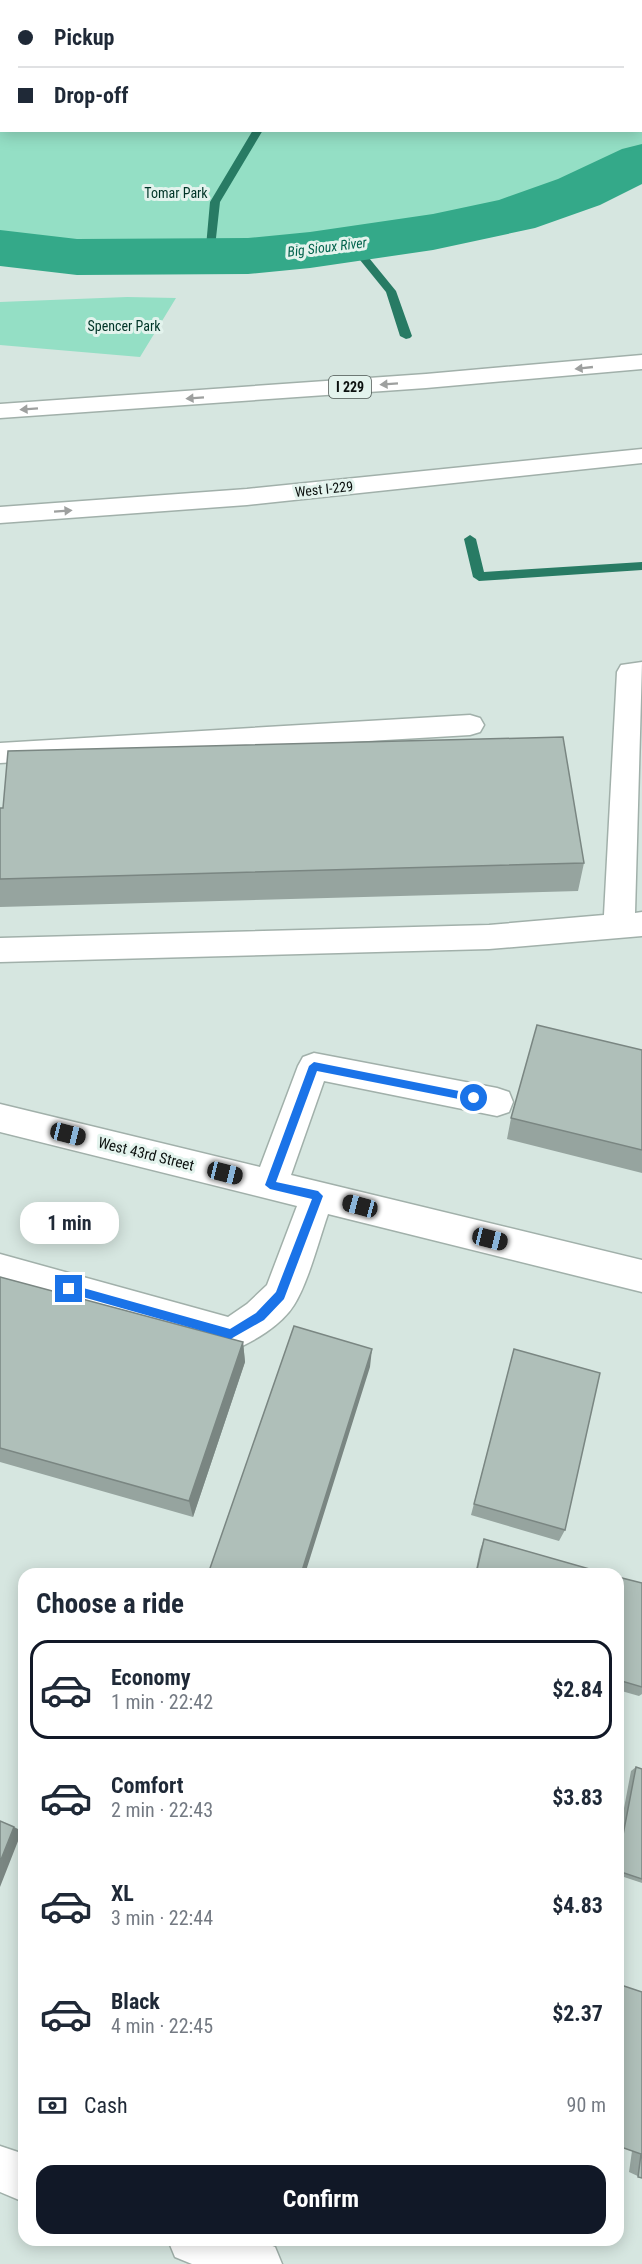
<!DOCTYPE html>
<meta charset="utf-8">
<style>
:root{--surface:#fff;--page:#f6f6f7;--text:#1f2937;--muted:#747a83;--line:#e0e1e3;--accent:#111827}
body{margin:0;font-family:"Roboto Condensed",sans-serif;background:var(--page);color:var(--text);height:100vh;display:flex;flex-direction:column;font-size:22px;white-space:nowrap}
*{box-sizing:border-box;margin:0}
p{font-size:20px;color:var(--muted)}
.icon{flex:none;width:33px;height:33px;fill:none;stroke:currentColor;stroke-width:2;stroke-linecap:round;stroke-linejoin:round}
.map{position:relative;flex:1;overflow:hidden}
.details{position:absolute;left:18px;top:1568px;width:606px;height:678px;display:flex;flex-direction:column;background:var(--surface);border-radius:18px;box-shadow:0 3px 15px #0003}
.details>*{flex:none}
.hud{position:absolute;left:0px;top:0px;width:642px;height:132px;box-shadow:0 3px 15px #0003;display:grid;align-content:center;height:132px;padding:0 18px;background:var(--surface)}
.end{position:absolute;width:27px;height:27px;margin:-14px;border:8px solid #1a73e8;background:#fff;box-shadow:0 0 0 3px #fff}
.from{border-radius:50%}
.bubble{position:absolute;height:42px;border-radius:18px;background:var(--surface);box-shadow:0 3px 15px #0003;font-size:20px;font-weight:700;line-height:42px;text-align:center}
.car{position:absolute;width:18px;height:36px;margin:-18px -9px;border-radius:8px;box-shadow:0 0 4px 2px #0007;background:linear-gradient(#222 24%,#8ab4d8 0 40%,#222 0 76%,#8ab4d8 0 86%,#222 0)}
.hud b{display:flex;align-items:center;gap:21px;height:57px;font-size:22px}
.hud b+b{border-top:2px solid var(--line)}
.hud i{width:15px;height:15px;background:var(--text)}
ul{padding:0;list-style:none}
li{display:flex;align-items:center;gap:18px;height:99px;margin:0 12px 9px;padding:0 6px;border:3px solid transparent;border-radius:18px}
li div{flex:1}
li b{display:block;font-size:22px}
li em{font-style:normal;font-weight:700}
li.current{border-color:var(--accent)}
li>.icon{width:54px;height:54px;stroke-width:1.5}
h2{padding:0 18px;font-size:27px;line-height:72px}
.pay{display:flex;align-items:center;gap:15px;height:66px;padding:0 18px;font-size:22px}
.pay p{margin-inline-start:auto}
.cta{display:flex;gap:12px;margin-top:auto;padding:12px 18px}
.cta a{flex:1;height:69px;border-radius:18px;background:var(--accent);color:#fff;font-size:24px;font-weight:700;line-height:69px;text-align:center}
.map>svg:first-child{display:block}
.green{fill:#94dfc5;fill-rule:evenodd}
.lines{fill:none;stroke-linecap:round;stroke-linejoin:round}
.stream{fill:#287b64;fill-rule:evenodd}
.river{fill:#34a989;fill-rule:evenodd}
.minor-casing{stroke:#a1b0aa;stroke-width:3}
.highway-casing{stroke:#a1b0aa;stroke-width:3}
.minor{fill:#fff;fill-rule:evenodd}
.highway{fill:#fff;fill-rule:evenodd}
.wall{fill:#96a49f}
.shaded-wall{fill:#7a8682}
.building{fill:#afbfb9;stroke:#7a8682;stroke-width:1.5}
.oneway{fill:#9ea09f}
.route{fill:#1a73e8}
.labels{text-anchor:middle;stroke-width:6;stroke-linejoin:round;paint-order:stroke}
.far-park-label{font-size:14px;fill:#003427;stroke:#e3f3ed}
.far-water-label{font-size:14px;font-style:italic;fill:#03634d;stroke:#e3f3ed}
.shield{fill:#e3f3ed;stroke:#4c5552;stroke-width:1.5}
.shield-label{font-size:14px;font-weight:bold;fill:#0c110f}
.far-street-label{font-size:14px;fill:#0c110f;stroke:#e3f3ed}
.street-label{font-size:15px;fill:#0c110f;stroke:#e3f3ed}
</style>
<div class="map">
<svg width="642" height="2264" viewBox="0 0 642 2264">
<rect width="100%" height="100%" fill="#d6e6e0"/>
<!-- green -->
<path class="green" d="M 0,0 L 642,0 L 642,155 L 579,192 L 433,232 L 310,250 L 169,256 L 0,242 ZM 2,2 L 640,2 L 640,130 L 2,130 Z
M 127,297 L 176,298 L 140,357 L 0,345 L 0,302 Z"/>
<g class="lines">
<!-- stream -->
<path class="stream" d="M 344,0 L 352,0 L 343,2 Z
M 253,130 L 263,130 L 220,202 L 214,256 L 209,259 L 205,258 L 210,202 Z
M 352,241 L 356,242 L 396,291 L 412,336 L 410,338 L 406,339 L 400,336 L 386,292 L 347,244 Z
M 470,535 L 476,539 L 484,572 L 642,562 L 642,570 L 479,581 L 473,577 L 464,539 Z"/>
<!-- river -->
<path class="river" d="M 642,144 L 642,184 L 600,205 L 535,228 L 433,250 L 310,268 L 248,274 L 77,275 L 0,266 L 0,230 L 77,239 L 248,238 L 310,232 L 433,214 L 499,200 L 558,179 L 622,149 Z"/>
<defs>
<path id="minor" d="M 642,662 L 635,913 L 642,912 L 642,936 L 489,949 L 0,962 L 0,938 L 489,925 L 604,915 L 617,672 L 621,665 Z
M 470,715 L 480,718 L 484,725 L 480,732 L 470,735 L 0,763 L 0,743 Z
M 314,1053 L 497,1088 L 509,1092 L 513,1102 L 509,1112 L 497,1116 L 324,1081 L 291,1175 L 642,1260 L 642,1292 L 328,1214 C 319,1240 308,1283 294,1305 C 281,1326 253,1342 231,1351 L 0,1286 L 0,1254 L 228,1317 L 247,1304 L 267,1285 L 297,1206 L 0,1132 L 0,1104 L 260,1167 L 298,1066 L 303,1057 Z
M 0,2146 L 24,2154 L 24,2202 L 0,2192 Z
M 168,2240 L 257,2240 L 275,2247 L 282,2264 L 192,2264 L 175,2257 Z"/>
<path id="highway" d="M 642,355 L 642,369 L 426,388 L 0,418 L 0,404 L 426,374 Z
M 642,449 L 642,463 L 247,505 L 0,523 L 0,507 L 247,489 Z"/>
</defs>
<!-- minor casing -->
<use href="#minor" class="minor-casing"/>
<!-- highway casing -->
<use href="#highway" class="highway-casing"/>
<!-- minor -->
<use href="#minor" class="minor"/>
<!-- highway -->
<use href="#highway" class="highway"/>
</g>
<!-- wall -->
<path class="wall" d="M 0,808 L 584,863 L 578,891 L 0,907 Z
M 642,1050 L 642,1173 L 507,1139 L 511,1118 Z
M 0,1277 L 243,1342 L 245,1362 L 193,1517 L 0,1462 Z
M 514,1349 L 565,1530 L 559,1541 L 471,1515 Z
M 484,1539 L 607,1574 L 475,1574 L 480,1550 Z
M 618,1577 L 642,1583 L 642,1694 L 639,1696 L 618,1690 Z
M 636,1767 L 642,1769 L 642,1883 L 618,1875 L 618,1840 L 631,1771 Z
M 618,1985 L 621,1985 L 642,1992 L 642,2178 L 629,2172 L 632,2151 L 618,2146 Z"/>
<!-- shaded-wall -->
<path class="shaded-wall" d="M 243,1342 L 245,1362 L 193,1517 L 189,1501 Z
M 372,1349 L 370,1367 L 305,1574 L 301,1574 Z
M 14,1827 L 22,1831 L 0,1887 L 0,1862 Z"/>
<!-- building -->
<path class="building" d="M 563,737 L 584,863 L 0,879 L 0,808 L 3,808 L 8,751 Z
M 537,1025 L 642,1050 L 642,1150 L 511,1118 Z
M 0,1277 L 243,1342 L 189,1501 L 0,1448 Z
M 294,1326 L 372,1349 L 301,1574 L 208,1574 Z
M 514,1349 L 600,1373 L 565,1530 L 474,1504 Z
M 484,1539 L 607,1574 L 476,1574 Z
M 618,1577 L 642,1583 L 642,1687 L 618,1680 Z
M 636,1767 L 642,1769 L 642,1879 L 618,1871 L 618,1861 Z
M 0,1821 L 14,1827 L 0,1862 Z
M 621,1985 L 642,1992 L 642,2178 L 638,2177 L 641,2154 L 618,2146 L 618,2004 Z"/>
<!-- one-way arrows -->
<defs><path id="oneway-solid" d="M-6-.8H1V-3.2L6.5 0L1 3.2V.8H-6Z" transform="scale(1.5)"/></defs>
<g class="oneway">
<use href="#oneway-solid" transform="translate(584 368) rotate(174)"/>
<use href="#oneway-solid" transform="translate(389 384) rotate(176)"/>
<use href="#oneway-solid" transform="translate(195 398) rotate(176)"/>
<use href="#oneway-solid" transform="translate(29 409) rotate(176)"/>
<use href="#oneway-solid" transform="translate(63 511) rotate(-4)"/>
</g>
<!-- route -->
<path class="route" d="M 314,1062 L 474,1094 L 479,1098 L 474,1102 L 317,1071 L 276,1182 L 318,1191 L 323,1196 L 284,1299 L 264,1320 L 234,1337 L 231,1339 L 65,1292 L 64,1289 L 69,1284 L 230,1329 L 256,1313 L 276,1292 L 312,1199 L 270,1189 L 265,1185 L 309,1066 Z"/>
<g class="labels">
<!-- far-park labels -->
<g class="far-park-label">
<text x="176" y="198">Tomar Park</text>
<text x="124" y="331">Spencer Park</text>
</g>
<!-- far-water labels -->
<g class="far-water-label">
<text transform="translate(327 247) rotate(-7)" y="5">Big Sioux River</text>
</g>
<!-- shield labels -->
<rect class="shield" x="329" y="376" width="42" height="22" rx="4.5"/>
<g class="shield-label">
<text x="350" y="392">I 229</text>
</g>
<!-- far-street labels -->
<g class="far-street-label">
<text transform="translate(324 489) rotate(-6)" y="5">West I-229</text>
</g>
<!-- street labels -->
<g class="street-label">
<text transform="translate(146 1154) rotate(14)" y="5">West 43rd Street</text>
</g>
</g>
</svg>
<i class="end from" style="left:474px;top:1098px"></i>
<i class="end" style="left:69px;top:1289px"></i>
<div class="bubble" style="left:20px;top:1202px;width:99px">1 min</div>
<i class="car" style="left:68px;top:1134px;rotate:104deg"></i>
<i class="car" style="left:225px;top:1173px;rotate:104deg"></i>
<i class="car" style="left:360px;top:1206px;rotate:285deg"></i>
<i class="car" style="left:490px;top:1239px;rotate:104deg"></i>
<div class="hud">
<b><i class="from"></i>Pickup</b>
<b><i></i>Drop-off</b>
</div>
<section class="details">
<h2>Choose a ride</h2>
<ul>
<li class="current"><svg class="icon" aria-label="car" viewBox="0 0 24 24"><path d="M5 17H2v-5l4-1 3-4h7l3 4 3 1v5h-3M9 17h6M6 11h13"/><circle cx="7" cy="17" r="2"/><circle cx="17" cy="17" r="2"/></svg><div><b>Economy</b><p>1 min · 22:42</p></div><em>$2.84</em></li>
<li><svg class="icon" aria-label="car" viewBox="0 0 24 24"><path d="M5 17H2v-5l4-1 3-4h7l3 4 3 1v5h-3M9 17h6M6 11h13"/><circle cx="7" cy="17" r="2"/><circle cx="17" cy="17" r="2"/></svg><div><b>Comfort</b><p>2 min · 22:43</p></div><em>$3.83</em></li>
<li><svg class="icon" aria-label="car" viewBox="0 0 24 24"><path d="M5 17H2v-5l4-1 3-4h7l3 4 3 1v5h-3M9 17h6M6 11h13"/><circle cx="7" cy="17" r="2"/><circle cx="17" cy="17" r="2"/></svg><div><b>XL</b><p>3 min · 22:44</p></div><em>$4.83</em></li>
<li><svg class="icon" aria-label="car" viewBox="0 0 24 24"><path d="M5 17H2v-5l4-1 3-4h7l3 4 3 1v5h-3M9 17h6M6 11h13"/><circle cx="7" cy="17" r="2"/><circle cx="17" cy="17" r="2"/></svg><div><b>Black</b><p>4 min · 22:45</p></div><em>$2.37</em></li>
</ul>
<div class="pay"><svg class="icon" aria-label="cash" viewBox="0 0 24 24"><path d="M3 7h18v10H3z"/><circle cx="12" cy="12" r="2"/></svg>Cash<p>90 m</p></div>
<div class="cta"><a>Confirm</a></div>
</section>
</div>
